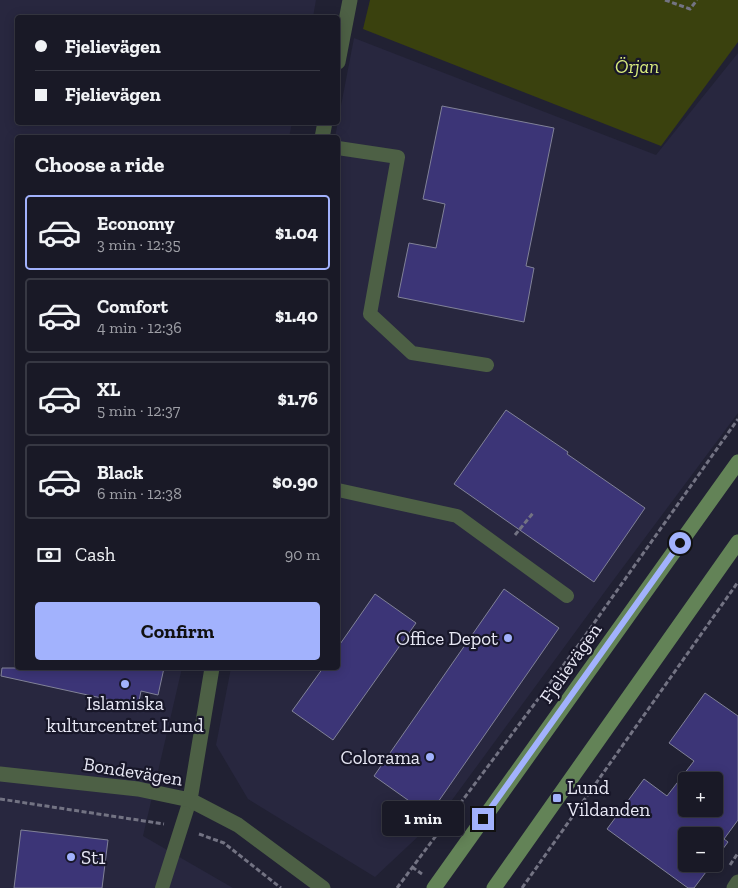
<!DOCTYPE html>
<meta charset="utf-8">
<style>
:root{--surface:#191926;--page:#22222e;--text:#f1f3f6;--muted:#9fa0a7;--line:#373843;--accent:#a2b2fd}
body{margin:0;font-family:"Zilla Slab",serif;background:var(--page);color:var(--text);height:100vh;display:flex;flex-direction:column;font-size:19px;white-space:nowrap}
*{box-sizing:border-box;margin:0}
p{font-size:16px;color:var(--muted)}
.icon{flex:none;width:28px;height:28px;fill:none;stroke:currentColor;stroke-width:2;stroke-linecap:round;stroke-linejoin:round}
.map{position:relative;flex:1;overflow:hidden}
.panel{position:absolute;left:15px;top:135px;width:325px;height:535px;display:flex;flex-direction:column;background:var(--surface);border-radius:5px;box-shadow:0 2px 12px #0003,0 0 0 1px var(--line)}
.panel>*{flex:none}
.hud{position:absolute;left:15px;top:15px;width:325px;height:110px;border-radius:5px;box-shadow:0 2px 12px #0003,0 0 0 1px var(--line);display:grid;align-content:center;height:110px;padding:0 20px;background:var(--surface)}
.tools{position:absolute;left:678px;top:772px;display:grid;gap:10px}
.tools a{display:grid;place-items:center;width:45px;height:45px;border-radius:5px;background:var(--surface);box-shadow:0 2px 12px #0003,0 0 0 1px var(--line);font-size:25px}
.end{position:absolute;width:22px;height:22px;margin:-11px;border:6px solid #a2b2fd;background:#111;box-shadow:0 0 0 2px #111}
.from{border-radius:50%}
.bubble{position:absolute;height:35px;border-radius:5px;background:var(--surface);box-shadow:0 2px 12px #0003,0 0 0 1px var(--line);font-size:16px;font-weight:700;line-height:35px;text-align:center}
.hud b{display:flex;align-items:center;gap:18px;height:48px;font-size:19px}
.hud b+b{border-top:1px solid var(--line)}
.hud i{width:12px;height:12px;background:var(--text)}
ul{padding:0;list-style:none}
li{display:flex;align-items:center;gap:15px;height:75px;margin:0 10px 8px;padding:0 10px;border:2px solid var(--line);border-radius:5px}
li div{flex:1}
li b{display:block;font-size:19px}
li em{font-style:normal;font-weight:700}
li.selected{border-color:var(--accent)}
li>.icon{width:45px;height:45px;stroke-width:1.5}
h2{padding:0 20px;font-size:22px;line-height:60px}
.pay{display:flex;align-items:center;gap:12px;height:55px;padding:0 20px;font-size:19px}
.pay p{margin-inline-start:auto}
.button{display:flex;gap:10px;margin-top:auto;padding:10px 20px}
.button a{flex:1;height:58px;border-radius:5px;background:var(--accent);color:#111;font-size:20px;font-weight:700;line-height:58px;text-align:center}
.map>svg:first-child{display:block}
.built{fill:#28273f}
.green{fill:#3a410e}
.building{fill:#3c3577;stroke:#818298;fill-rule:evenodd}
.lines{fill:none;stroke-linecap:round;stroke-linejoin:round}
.path{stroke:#737383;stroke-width:3;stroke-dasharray:5 2.5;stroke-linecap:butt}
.lane{stroke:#4d6045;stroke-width:14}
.street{stroke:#4d6045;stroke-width:15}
.secondary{stroke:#638357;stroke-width:15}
.route{stroke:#a2b2fd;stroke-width:6}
.poi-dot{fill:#a2b2fd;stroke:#181729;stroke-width:2}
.labels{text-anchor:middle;stroke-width:4.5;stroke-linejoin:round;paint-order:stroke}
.park-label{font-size:19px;font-style:italic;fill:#d9ec7d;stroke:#181729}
.poi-label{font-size:19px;fill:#e8e8f5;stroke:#181729;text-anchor:end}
.street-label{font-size:19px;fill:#e8e8f5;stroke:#181729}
</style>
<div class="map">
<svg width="738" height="888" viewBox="0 0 738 888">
<rect width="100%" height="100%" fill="#212133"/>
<!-- built -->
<path class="built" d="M 0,0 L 316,0 L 313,17 L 18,18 L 18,122 L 292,123 L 289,137 L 18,138 L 18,668 L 182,668 L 143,836 L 233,888 L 0,888 Z
M 354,38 L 656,155 L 738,53 L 738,413 L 609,586 L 441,815 L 375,877 L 248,799 L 216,745 L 231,668 L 338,668 L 338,138 L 335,137 Z"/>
<!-- green -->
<path class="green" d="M 370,0 L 738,0 L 738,42 L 661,146 L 363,29 Z"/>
<!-- building -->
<path class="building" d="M 442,106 L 554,128 L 526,266 L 534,268 L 524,322 L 398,297 L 409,243 L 436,248 L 445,204 L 423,199 Z
M 506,410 L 568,452 L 567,454 L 645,508 L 594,582 L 454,484 Z
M 504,589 L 559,628 L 429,815 L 374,776 Z
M 375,594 L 416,623 L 333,740 L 292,711 L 323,668 L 338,668 L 338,647 Z
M 2,668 L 164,668 L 158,695 L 141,691 L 138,706 L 1,676 Z
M 705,693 L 738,716 L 738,820 L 724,839 L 728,842 L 714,861 L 714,836 L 686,836 L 686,864 L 712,864 L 694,888 L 688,888 L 607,829 L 644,779 L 667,796 L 694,761 L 669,743 ZM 686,781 L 714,781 L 714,809 L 686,809 Z
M 21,830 L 108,840 L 102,888 L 14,888 Z"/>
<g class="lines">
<!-- path -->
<path class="path" d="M 665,0 L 690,9 L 697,0
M 515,535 L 533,513
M 0,799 L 164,824
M 199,834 L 224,843 L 281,888
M 730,865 L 738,853
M 412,867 L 422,874
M 397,888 L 580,643 L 738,419
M 522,888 L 738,582"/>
<!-- lane -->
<path class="lane" d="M 338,148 L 398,157 L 370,314 L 412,353 L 487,365
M 338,490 L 457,516 L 567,596
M 162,888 L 190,800"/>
<!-- street -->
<path class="street" d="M 338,62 L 350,0
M 322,138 L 325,122
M 0,774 L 138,789 L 190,800 L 238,825 L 323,888
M 190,800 L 212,668
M 734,888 L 738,882"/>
<!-- secondary -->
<path class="secondary" d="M 434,888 L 738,462
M 494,888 L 738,542"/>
</g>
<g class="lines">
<!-- route -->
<path class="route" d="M 483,819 L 680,543"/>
</g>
<!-- markers -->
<g class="poi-dot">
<circle cx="508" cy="638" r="5"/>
<circle cx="125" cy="684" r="5"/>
<circle cx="430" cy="757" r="5"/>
<rect x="552" y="793" width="10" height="10" rx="2.5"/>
<circle cx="71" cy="857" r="5"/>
</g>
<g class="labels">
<!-- park labels -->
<g class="park-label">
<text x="637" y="73">Örjan</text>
</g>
<!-- poi labels -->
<g class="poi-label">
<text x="498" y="645">Office Depot</text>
<text x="125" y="710" text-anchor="middle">Islamiska<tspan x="125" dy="22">kulturcentret Lund</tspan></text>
<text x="420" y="764">Colorama</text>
<text x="567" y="794" text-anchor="start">Lund<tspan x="567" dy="22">Vildanden</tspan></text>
<text x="81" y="864" text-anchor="start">St1</text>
</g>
<!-- street labels -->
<g class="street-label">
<text transform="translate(570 663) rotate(-55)" y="7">Fjelievägen</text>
<text transform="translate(133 771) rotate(9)" y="7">Bondevägen</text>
</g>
</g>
</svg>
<div class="tools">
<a>+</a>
<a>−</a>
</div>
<i class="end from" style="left:680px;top:543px"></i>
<i class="end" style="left:483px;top:819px"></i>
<div class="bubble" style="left:382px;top:801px;width:82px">1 min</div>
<div class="hud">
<b><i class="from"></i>Fjelievägen</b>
<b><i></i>Fjelievägen</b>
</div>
<section class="panel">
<h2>Choose a ride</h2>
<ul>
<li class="selected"><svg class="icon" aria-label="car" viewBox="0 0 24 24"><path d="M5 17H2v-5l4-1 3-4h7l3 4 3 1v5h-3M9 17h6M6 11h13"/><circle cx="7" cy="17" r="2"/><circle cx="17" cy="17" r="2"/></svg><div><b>Economy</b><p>3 min · 12:35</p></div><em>$1.04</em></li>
<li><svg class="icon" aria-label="car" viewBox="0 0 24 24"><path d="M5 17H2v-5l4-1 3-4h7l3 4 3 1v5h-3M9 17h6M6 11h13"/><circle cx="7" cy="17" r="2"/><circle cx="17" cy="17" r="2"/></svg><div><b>Comfort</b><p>4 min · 12:36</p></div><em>$1.40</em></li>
<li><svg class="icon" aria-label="car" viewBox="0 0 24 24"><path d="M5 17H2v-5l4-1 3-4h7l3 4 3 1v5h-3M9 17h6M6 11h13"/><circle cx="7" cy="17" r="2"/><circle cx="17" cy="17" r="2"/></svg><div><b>XL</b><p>5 min · 12:37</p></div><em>$1.76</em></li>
<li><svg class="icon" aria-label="car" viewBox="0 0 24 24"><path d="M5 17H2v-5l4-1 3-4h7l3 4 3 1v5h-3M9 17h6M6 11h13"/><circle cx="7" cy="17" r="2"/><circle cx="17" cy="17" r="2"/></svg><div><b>Black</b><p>6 min · 12:38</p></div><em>$0.90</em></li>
</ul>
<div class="pay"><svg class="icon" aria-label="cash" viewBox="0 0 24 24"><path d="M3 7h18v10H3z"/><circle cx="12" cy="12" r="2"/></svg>Cash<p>90 m</p></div>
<div class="button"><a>Confirm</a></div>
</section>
</div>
